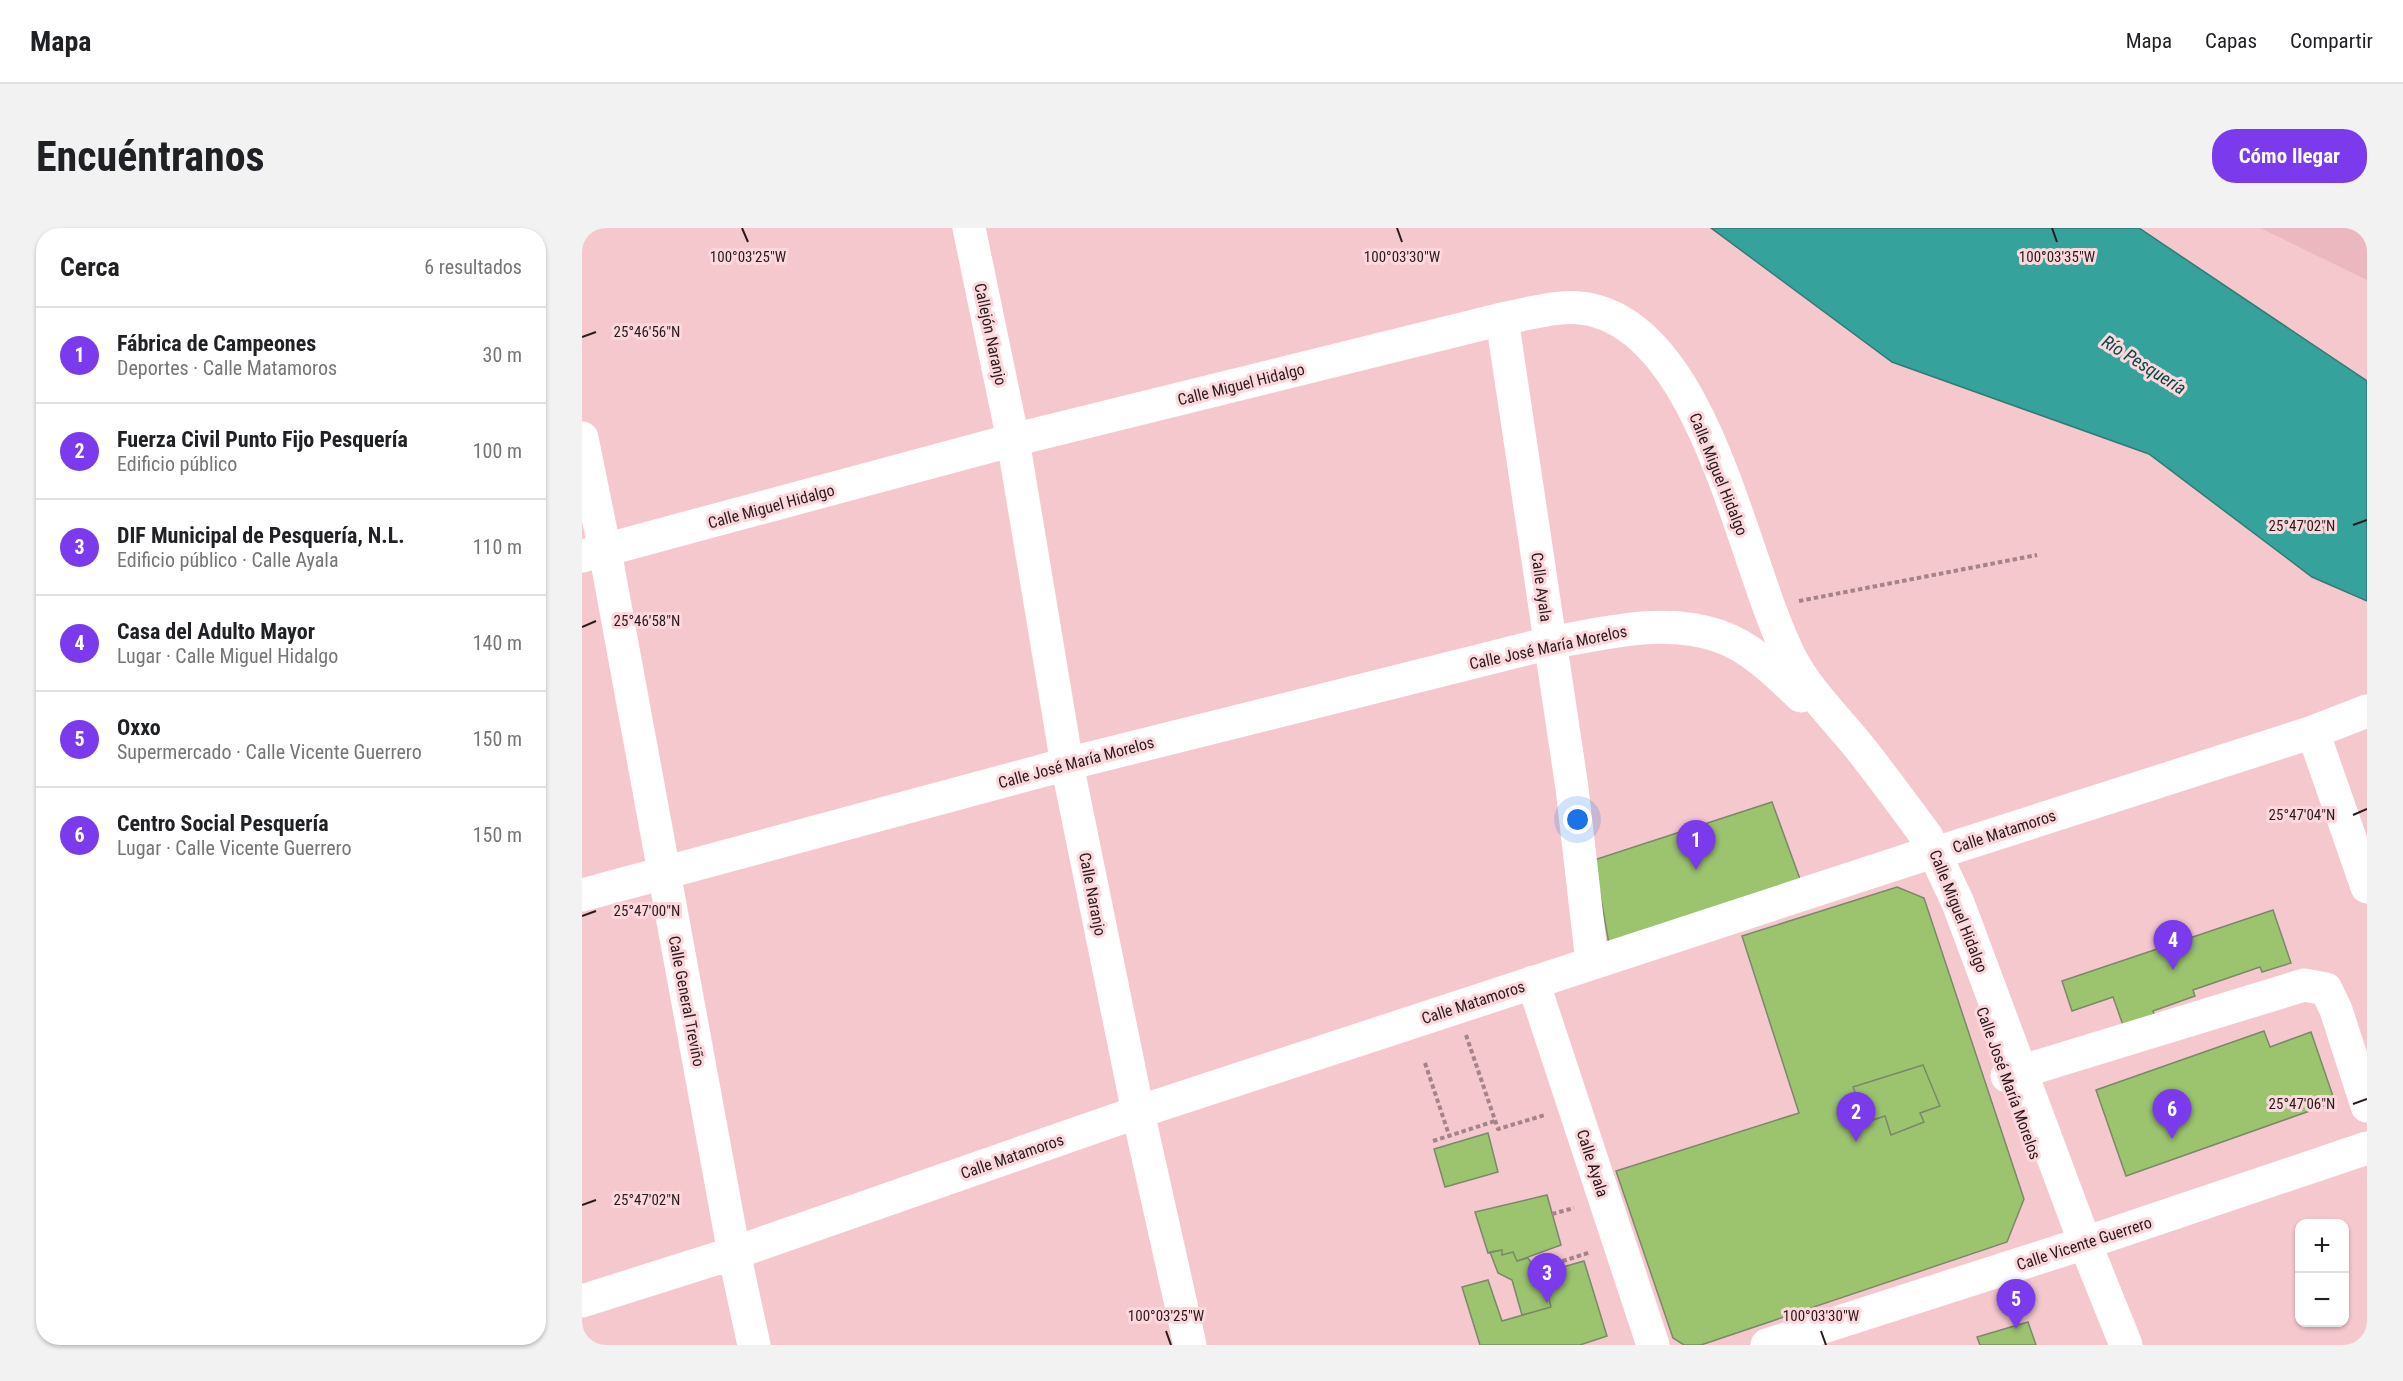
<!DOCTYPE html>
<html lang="es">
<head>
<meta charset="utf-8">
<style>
  :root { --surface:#fff; --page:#f2f2f2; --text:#202124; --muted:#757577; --line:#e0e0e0; --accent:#7c3aed }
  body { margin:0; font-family:"Roboto Condensed",sans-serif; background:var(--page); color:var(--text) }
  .controls { position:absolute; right:18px; bottom:18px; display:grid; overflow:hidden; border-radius:12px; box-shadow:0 2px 4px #0004 }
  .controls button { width:54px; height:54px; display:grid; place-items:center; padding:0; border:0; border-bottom:2px solid var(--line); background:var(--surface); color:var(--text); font:30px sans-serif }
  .you { position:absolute; left:996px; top:592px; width:21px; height:21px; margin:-15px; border:4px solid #fff; border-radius:50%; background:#1a73e8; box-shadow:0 0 0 9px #1a73e833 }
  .badge { display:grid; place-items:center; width:39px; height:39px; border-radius:50%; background:var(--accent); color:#fff; font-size:20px; font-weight:700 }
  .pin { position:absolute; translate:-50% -50px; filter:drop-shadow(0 2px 3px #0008) }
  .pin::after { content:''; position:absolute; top:32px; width:21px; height:18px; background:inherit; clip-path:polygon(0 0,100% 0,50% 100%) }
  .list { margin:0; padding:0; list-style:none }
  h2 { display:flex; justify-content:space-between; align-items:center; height:78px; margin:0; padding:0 24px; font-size:26px }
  h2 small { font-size:20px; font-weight:400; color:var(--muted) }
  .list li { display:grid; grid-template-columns:39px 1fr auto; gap:18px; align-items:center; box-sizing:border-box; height:96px; padding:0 24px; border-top:2px solid var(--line) }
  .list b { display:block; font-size:22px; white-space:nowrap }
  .list p { margin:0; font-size:20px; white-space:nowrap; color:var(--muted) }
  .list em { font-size:20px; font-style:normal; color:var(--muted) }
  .map { position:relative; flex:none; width:1785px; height:1117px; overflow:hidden; border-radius:24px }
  header { display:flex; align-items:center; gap:36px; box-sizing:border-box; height:84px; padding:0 30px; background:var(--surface); border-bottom:2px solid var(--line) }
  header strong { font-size:28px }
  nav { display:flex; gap:33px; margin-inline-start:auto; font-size:21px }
  .intro { display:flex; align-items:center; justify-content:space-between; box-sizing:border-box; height:144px; padding:0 36px }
  h1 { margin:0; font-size:42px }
  .button { padding:15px 27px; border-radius:24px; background:var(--accent); color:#fff; font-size:21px; font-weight:700 }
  main { display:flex; gap:36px; padding:0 36px }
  aside { flex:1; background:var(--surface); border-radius:24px; box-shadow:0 2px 4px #0004 }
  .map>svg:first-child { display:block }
  .built { fill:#ebb8bf }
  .water { fill:#35a39c; stroke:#327a76; stroke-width:1.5 }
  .building { fill:#9cc46e; stroke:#7a8969; stroke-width:1.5 }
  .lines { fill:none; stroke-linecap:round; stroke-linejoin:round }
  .path { stroke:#a58388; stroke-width:4; stroke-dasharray:4.5 3; stroke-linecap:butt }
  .minor { stroke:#fff; stroke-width:33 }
  .major { stroke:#fff; stroke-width:33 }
  .ticks { fill:none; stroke:#2a1a1d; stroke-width:2 }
  .labels { text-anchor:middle; stroke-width:6; stroke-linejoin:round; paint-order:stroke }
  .street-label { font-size:16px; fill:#2a1a1d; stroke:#fcd8dd }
  .water-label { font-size:18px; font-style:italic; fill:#074946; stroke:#fcd8dd }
  .ticks-label { font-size:15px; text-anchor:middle; fill:#2a1a1d; stroke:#fcd8dd; stroke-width:6; stroke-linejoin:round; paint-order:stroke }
</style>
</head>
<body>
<header>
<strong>Mapa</strong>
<nav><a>Mapa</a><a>Capas</a><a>Compartir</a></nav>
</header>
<div class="intro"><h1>Encuéntranos</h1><a class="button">Cómo llegar</a></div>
<main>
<aside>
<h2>Cerca<small>6 resultados</small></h2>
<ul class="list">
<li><span class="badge">1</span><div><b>Fábrica de Campeones</b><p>Deportes · Calle Matamoros</p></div><em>30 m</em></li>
<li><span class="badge">2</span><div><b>Fuerza Civil Punto Fijo Pesquería</b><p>Edificio público</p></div><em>100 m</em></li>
<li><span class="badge">3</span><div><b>DIF Municipal de Pesquería, N.L.</b><p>Edificio público · Calle Ayala</p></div><em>110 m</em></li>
<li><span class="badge">4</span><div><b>Casa del Adulto Mayor</b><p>Lugar · Calle Miguel Hidalgo</p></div><em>140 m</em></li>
<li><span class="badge">5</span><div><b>Oxxo</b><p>Supermercado · Calle Vicente Guerrero</p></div><em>150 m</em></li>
<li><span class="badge">6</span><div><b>Centro Social Pesquería</b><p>Lugar · Calle Vicente Guerrero</p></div><em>150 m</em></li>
</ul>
</aside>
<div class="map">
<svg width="1785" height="1117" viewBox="0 0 1785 1117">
  <rect width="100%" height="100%" fill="#f5c8ce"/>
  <path class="built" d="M1678 0H1785V52Z"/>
  <path class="water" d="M1129 0H1557L1785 153V373L1730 349 1567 226 1310 134Z"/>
  <path class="building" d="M1190 574 1218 651 1027 716 1012 632Z
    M1315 659 1342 670 1442 971 1425 1014 1119 1117H1102L1091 1110 1034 943 1217 885 1160 708Z
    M1691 682 1709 735 1680 744 1678 739 1611 762 1613 768 1571 783 1573 789 1542 800 1531 769 1490 783 1480 753Z
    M1682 803 1688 819 1729 804 1753 874 1544 948 1514 862Z
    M1341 837 1358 878 1338 885 1342 894 1309 907 1303 888 1285 894 1271 859Z
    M906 905 916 944 863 959 852 921Z
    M965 967 979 1017 935 1033 931 1024 920 1027V1022L906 1025 893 984Z
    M920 1022V1027L931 1024 935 1033 946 1030 952 1038 958 1036 969 1079 940 1087 930 1052 916 1045 908 1024Z
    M1002 1033 1025 1108 998 1117H898L880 1059 906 1052 920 1093 969 1079 960 1045Z
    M1446 1094 1454 1117H1398L1395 1109Z"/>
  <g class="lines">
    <path class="path" d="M1217 373 1455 327
      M884 807 916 901 963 887
      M843 835 867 907
      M851 913 913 893
      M970 986 992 980
      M959 1040 1009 1024"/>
    <path class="minor" d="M387 0 431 212 485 536 556 884 608 1117
      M920 91 990 560 1010 734
      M0 210 23 323 152 1025 172 1117
      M1731 504 1785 659
      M951 754 1071 1117
      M1425 848 1722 757 1744 761 1754 782 1785 878
      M0 1073 152 1025 556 884 1341 627 1354 625 1731 504 1785 483
      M1185 1117 1503 1015 1785 920"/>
    <path class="major" d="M0 328 431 212 920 91C950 85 984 74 1014 83 1126 114 1161 337 1208 429 1225 462 1251 487 1274 515 1299 546 1322 578 1345 609L1376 675 1503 1015 1544 1117
      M0 667 485 536 968 415C1023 405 1083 389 1137 408 1169 419 1195 445 1219 468"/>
  </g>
  <path class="ticks" d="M160 0 166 14M815 0 820 14M1470 0 1475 14M0 109 14 104M1771 297 1785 292M0 399 14 393M1771 587 1785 581M0 688 14 683M1771 876 1785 871M0 977 14 972M584 1103 589 1117M1239 1103 1244 1117"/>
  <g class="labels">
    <g class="street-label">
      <text transform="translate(409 106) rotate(78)" y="6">Callejón Naranjo</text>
      <text transform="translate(659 156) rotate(-14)" y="6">Calle Miguel Hidalgo</text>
      <text transform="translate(1137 246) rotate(68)" y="6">Calle Miguel Hidalgo</text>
      <text transform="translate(189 278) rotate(-15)" y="6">Calle Miguel Hidalgo</text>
      <text transform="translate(960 359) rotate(82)" y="6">Calle Ayala</text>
      <text transform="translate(966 419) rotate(-12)" y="6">Calle José María Morelos</text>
      <text transform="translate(494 534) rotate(-15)" y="6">Calle José María Morelos</text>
      <text transform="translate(1422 603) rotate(-18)" y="6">Calle Matamoros</text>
      <text transform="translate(511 666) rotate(79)" y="6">Calle Naranjo</text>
      <text transform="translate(1377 683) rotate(68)" y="6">Calle Miguel Hidalgo</text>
      <text transform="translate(105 773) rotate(79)" y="6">Calle General Treviño</text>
      <text transform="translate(891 774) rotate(-18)" y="6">Calle Matamoros</text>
      <text transform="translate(1427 855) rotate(70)" y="6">Calle José María Morelos</text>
      <text transform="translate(430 928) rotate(-19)" y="6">Calle Matamoros</text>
      <text transform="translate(1011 935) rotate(72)" y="6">Calle Ayala</text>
      <text transform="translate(1502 1015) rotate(-18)" y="6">Calle Vicente Guerrero</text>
    </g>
    <g class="water-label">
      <text transform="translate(1562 137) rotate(32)" y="6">Río Pesquería</text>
    </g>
  </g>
  <g class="ticks-label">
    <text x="166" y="34">100°03'25"W</text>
    <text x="820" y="34">100°03'30"W</text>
    <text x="1475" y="34">100°03'35"W</text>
    <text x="65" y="109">25°46'56"N</text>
    <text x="1720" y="303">25°47'02"N</text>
    <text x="65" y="398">25°46'58"N</text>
    <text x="1720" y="592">25°47'04"N</text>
    <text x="65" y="688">25°47'00"N</text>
    <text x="1720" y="881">25°47'06"N</text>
    <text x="65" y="977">25°47'02"N</text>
    <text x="584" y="1093">100°03'25"W</text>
    <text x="1239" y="1093">100°03'30"W</text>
  </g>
</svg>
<div class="controls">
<button>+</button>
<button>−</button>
</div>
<div class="you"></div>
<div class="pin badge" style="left:1114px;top:642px">1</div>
<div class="pin badge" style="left:1274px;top:914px">2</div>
<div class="pin badge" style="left:965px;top:1075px">3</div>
<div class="pin badge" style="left:1591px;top:742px">4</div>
<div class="pin badge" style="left:1434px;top:1101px">5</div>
<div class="pin badge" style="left:1590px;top:911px">6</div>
</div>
</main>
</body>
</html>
